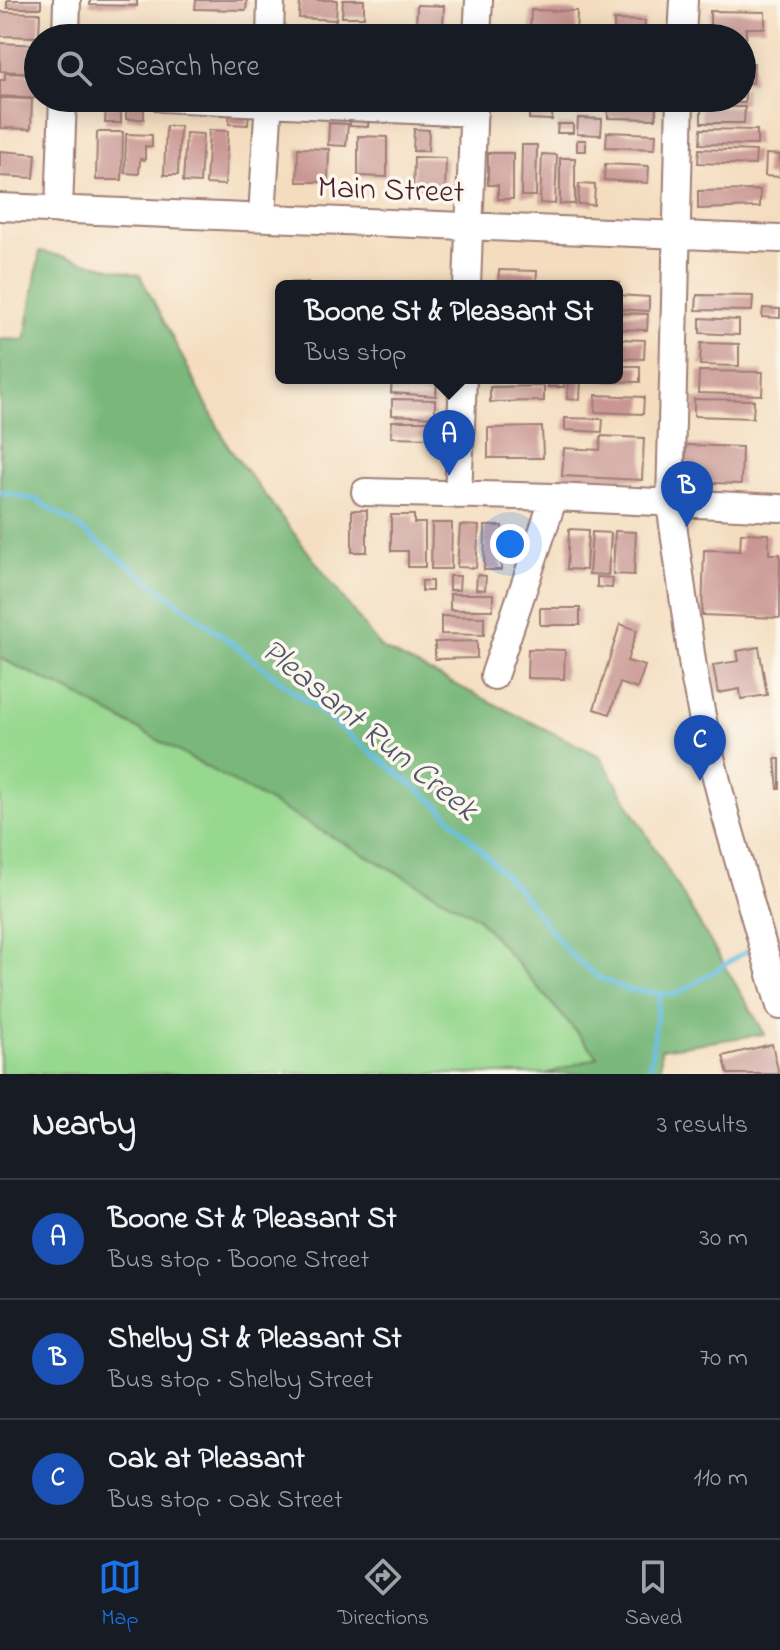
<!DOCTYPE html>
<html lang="en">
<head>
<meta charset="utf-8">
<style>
  :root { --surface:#171b24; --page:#242831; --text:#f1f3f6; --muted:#9ea1a6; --line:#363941; --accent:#1a73e8 }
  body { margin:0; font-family:"Indie Flower",sans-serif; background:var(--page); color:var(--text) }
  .you { position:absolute; left:510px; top:544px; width:28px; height:28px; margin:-20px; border:6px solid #fff; border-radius:50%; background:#1a73e8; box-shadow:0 0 0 12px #1a73e833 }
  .badge { display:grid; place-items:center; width:52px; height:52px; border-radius:50%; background:var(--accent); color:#fff; font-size:26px; font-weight:700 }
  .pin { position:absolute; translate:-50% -66px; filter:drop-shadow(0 2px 4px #0008) }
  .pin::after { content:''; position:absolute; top:42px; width:28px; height:24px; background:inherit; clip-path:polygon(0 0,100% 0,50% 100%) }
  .popup { position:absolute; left:275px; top:280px; width:348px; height:104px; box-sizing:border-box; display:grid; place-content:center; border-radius:12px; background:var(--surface); filter:drop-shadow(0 2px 6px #0005); font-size:26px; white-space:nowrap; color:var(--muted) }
  .popup b { font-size:30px; color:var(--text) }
  .popup::after { content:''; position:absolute; left:50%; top:100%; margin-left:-16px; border:16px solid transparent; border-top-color:var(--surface) }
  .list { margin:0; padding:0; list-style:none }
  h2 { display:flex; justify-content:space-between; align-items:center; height:104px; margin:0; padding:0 32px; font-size:34px }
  h2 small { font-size:26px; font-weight:400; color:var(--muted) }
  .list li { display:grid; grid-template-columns:52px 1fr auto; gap:24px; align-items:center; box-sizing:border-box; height:120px; padding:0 32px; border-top:2px solid var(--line) }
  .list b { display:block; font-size:30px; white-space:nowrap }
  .list p { margin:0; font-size:26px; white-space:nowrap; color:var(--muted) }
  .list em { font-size:26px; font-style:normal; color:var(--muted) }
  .icon { flex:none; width:44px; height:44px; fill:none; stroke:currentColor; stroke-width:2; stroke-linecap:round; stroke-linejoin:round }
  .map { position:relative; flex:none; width:780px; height:1074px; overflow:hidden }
  .search { position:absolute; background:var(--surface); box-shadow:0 4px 20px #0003; left:24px; right:24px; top:24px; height:88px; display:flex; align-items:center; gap:20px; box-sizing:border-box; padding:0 28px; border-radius:44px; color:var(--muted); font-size:30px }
  .sheet { height:464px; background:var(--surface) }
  nav { display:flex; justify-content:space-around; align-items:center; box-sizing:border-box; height:112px; border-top:2px solid var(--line); background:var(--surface); font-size:22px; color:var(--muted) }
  nav a { display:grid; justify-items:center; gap:4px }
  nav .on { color:var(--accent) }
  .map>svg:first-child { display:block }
  .green { fill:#97d88f; stroke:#707c5d; stroke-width:2 }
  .forest { fill:#79b87a; stroke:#626c52; stroke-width:2 }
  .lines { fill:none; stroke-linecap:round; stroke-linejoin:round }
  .stream { stroke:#62bbdf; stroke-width:5 }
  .building { fill:#c99693 }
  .minor-casing { stroke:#9f7e75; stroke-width:30 }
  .minor { stroke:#fff; stroke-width:26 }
  .labels { text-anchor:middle; stroke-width:7; stroke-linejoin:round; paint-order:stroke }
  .street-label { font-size:32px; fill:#4a1f2b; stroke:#fbf7ec }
  .water-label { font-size:34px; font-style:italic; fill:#52566a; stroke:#fbf7ec }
</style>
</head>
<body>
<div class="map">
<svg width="780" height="1074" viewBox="0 0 780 1074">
  <rect width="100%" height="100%" fill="#fbf7ec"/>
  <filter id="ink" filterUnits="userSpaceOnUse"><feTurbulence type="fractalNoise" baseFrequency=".0125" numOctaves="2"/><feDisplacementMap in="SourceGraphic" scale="16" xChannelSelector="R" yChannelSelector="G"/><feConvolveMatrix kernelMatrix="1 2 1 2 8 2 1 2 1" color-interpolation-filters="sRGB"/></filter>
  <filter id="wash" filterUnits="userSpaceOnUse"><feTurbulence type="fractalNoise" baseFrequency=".006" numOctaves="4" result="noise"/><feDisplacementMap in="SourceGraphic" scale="32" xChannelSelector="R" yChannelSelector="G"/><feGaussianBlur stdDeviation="1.8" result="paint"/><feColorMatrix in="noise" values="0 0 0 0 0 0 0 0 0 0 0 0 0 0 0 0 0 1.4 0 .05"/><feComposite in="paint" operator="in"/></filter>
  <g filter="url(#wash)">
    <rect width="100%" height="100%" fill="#f4ddbf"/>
    <path class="green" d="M0 658 73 693 477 917 599 1058 547 1074H0Z"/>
    <path class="forest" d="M40 251 140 275 229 448 381 648 600 756 765 1034 661 1049V1074H547L598 1057 477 917 73 693 0 658V339L25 340Z"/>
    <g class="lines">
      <path class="stream" d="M0 492 37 500 73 523 241 650 438 805 519 890 569 953 598 977 627 990 676 995 755 946
        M649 1074 660 993"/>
    </g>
    <g id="blocks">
      <path class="building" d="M7 0H41V8H7Z
        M90 0H137V6L90 5Z
        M196 0H247L246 10 195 9Z
        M300 0H337L336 20 299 18Z
        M343 0H364V17H342Z
        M417 5 444 6 443 29 416 28Z
        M531 10 577 11 576 38H530Z
        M710 11 765 12V28H746V38H710Z
        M0 12 40 13 39 37 0 36Z
        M614 20 645 21 644 38H614Z
        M88 31 141 33V38H88Z
        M204 32 245 34V38H203Z
        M0 43 38 45V73L0 71Z
        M742 63H754L753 83 742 82Z
        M5 73 36 74 35 98 0 96V80H5Z
        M742 88H745V103L703 102V98H742Z
        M0 98 32 99 31 129 0 128Z
        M497 98H553L552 120 529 119V108L497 106Z
        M126 101 144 102V119H126Z
        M608 102 656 103V119L608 118Z
        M106 106H121V123H105Z
        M701 107H745L744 123H701Z
        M230 108 249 110 248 125 229 124Z
        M351 110 369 111 368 127 350 126Z
        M578 118 602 119 601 135 577 134Z
        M329 123 348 124 346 146 328 145Z
        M558 124H573V133H557Z
        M166 126H180L178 175H164Z
        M414 129 429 130 428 151H413Z
        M701 129 757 130V145L700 144Z
        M209 130 228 131 225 185 206 184Z
        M97 132H123L122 180H96Z
        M607 132 656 134 655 149 606 147Z
        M186 133 203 134 200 183 183 182Z
        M126 134 152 135V147L145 146V160L140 159 139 174 125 173Z
        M358 136 387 137V177L358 176Z
        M577 140H586V151H577Z
        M522 145H537L536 196H521Z
        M298 148 329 149 328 182H297Z
        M699 149 756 151 755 165 698 163Z
        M0 151 36 154 34 178 0 176Z
        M488 153H513V199H498V185H488Z
        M542 154 557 155 555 204 540 203Z
        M766 154 780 155V177L765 176Z
        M414 157 446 158 445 196 413 195Z
        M560 158H575V204H560Z
        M605 164 649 166 648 183 604 180Z
        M579 184 595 185 594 205 578 204Z
        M760 190V207L698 209V191Z
        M499 270 537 271 536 286 498 285Z
        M596 280 619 282V286H596Z
        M308 282V286H280V283Z
        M617 295 649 297V311L617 309Z
        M697 295 753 296 752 311 696 310Z
        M763 308 780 309V318L762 317Z
        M617 313 648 314 647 330 617 329Z
        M700 318 739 320V335L700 333Z
        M617 339 645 340 644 359 617 358Z
        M701 343 739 344V366L700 365Z
        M617 366H640V382L590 381V378H617Z
        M699 371 763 372 762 395 698 393Z
        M392 378 437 381 436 396 391 393Z
        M548 378H564V387H548Z
        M568 378H581L580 400 567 399Z
        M544 386V401L490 402V387Z
        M596 395 644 397 643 414 595 412Z
        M392 399 435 400V417L392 415Z
        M694 399 754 400 753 418 694 416Z
        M565 418 603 419 602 432 565 430Z
        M392 421H434V438L391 437Z
        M542 427 543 458H488V428Z
        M601 436 644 438 642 480 562 476 564 448 600 450Z
        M686 445 742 447 741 484 685 482Z
        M352 510H367V552H352Z
        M391 515H414V523H425V567H408V551H391Z
        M432 523H452L451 569H431Z
        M460 525 479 526 476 568 457 567Z
        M485 526H502L501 570H484Z
        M569 529 588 530 586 570 567 569Z
        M615 531 636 532 634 575 613 574Z
        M592 532 611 533 608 575 589 574Z
        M741 533 769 534V554H780V618L702 615 704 550 740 551Z
        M477 575 486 576 485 590 476 589Z
        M449 576H460L459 590H449Z
        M597 577 613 578 612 588 597 587Z
        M422 581H432V591H422Z
        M450 594H493V610H450Z
        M540 608H580V625H540Z
        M441 616 484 617V635L441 634Z
        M620 624 637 630 627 661 645 666 637 689 620 683 610 714 594 709Z
        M477 641V658L435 659V642Z
        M759 647 767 695 741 699 740 689 718 693 713 665 739 661 737 651Z
        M528 649 565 650 564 679 527 678Z
        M775 759H780V789H778Z
        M772 1044 779 1074H728L723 1056Z"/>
    </g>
  </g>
  <g filter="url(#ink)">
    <use href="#blocks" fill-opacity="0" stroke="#9f7e75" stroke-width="2"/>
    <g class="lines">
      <g class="minor-casing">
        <path id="minor" d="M66 38 67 0
          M270 38 271 0
          M477 38 479 0
          M682 38 684 0
          M162 98 474 113
          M680 98 670 503 694 675 707 741 726 817 780 1006
          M0 207 780 239
          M59 210 63 98
          M262 217 269 98
          M467 286 474 98
          M365 492 554 497 780 508
          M458 495 463 378
          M494 676 554 497"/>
      </g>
      <use href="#minor" class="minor"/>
    </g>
  </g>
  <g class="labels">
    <g class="street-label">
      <text transform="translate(391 188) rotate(2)" y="11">Main Street</text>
    </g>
    <g class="water-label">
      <text transform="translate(371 728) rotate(39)" y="12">Pleasant Run Creek</text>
    </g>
  </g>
</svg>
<div class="you"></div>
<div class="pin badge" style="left:449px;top:476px;background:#1a4fb4">A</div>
<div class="popup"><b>Boone St &amp; Pleasant St</b>Bus stop</div>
<div class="pin badge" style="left:687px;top:527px;background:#1a4fb4">B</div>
<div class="pin badge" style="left:700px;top:781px;background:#1a4fb4">C</div>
<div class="search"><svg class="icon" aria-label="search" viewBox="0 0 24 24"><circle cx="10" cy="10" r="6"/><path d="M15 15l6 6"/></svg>Search here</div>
</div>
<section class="sheet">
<h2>Nearby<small>3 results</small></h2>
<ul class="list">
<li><span class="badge" style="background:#1a4fb4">A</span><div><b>Boone St &amp; Pleasant St</b><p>Bus stop · Boone Street</p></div><em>30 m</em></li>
<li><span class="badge" style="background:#1a4fb4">B</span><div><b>Shelby St &amp; Pleasant St</b><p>Bus stop · Shelby Street</p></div><em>70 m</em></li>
<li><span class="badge" style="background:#1a4fb4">C</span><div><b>Oak at Pleasant</b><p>Bus stop · Oak Street</p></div><em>110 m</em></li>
</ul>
</section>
<nav>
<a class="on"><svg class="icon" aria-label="map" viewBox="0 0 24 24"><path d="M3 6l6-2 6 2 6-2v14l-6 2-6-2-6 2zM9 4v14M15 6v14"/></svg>Map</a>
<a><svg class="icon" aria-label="directions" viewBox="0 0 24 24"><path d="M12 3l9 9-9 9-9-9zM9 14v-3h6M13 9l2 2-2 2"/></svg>Directions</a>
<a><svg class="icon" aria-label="saved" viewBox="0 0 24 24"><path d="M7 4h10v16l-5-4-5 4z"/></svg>Saved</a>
</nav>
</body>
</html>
